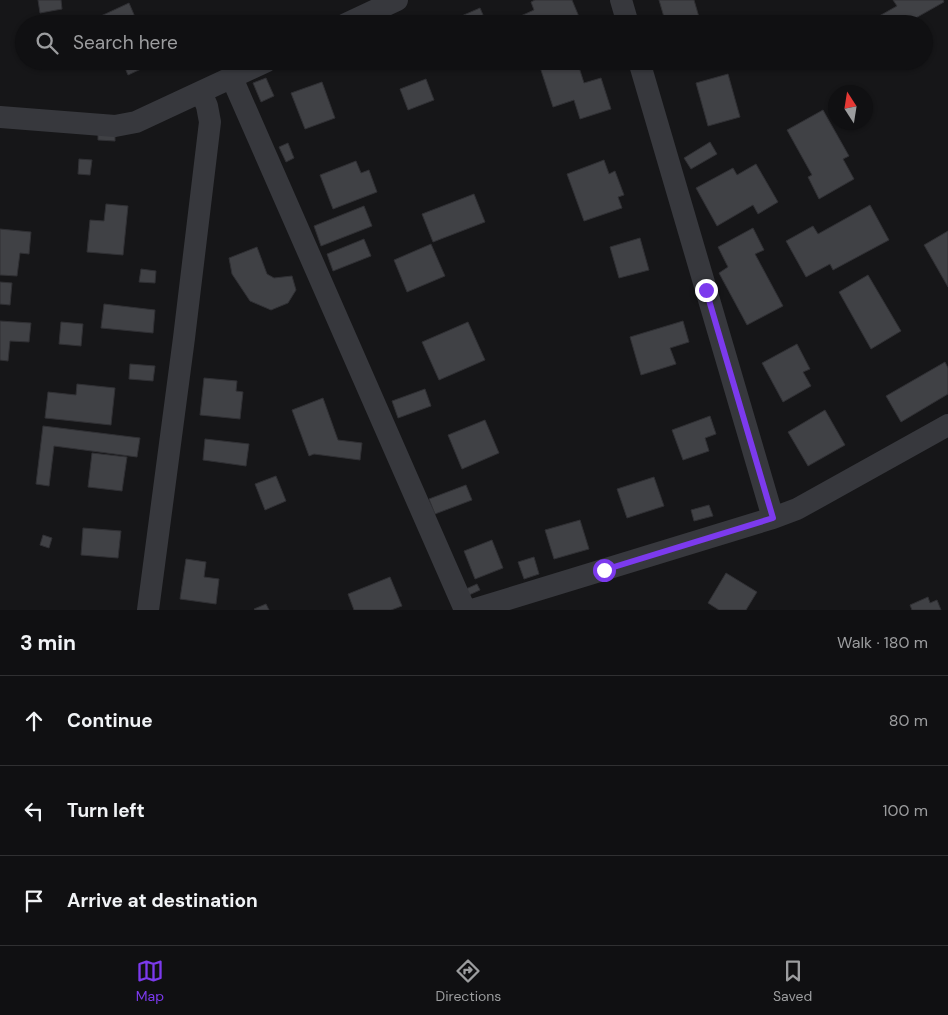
<!DOCTYPE html>
<html lang="en">
<head>
<meta charset="utf-8">
<style>
  :root { --surface:#101012; --page:#19191b; --text:#f1f3f6; --muted:#9c9d9f; --line:#303032; --accent:#7c3aed }
  body { margin:0; font-family:"DM Sans",sans-serif; background:var(--page); color:var(--text) }
  .compass { position:absolute; left:828px; top:85px; width:45px; height:45px; border-radius:50%; background:var(--surface); box-shadow:0 1px 4px #0004; rotate:348deg }
  .stop { position:absolute; width:15px; height:15px; margin:-11px; border:4px solid #7c3aed; border-radius:50%; background:#fff }
  .stop.end { background:#7c3aed; border-color:#fff; box-shadow:0 1px 5px #0008 }
  .list { margin:0; padding:0; list-style:none }
  h2 { display:flex; justify-content:space-between; align-items:center; height:65px; margin:0; padding:0 20px; font-size:21px }
  h2 small { font-size:16px; font-weight:400; color:var(--muted) }
  .list li { display:grid; grid-template-columns:32px 1fr auto; gap:15px; align-items:center; box-sizing:border-box; height:90px; padding:0 20px; border-top:1px solid var(--line) }
  .list b { display:block; font-size:19px; white-space:nowrap }
  .list em { font-size:16px; font-style:normal; color:var(--muted) }
  .icon { flex:none; width:28px; height:28px; fill:none; stroke:currentColor; stroke-width:2; stroke-linecap:round; stroke-linejoin:round }
  .map { position:relative; flex:none; width:948px; height:610px; overflow:hidden }
  .search { position:absolute; background:var(--surface); box-shadow:0 1px 4px #0004; left:15px; right:15px; top:15px; height:55px; display:flex; align-items:center; gap:12px; box-sizing:border-box; padding:0 18px; border-radius:28px; color:var(--muted); font-size:19px }
  .sheet { height:335px; background:var(--surface) }
  nav { display:flex; justify-content:space-around; align-items:center; box-sizing:border-box; height:70px; border-top:1px solid var(--line); background:var(--surface); font-size:14px; color:var(--muted) }
  nav a { display:grid; justify-items:center; gap:2px }
  nav .on { color:var(--accent) }
  .map>svg:first-child { display:block }
  .building { fill:#404145; stroke:#303034 }
  .lines { fill:none; stroke-linecap:round; stroke-linejoin:round }
  .minor { stroke:#37383d; stroke-width:22 }
  .route { stroke:#7c3aed; stroke-width:6 }
</style>
</head>
<body>
<div class="map">
<svg width="948" height="610" viewBox="0 0 948 610">
  <rect width="100%" height="100%" fill="#161618"/>
  <path class="building" d="M38 0H61L62 9 40 13Z
    M535 0H572L582 24H513L512 20 534 10 531 2Z
    M659 0H694L701 24H666Z
    M893 0H943L944 2 905 24H876L874 19 897 6Z
    M129 3 138 24H104L101 16Z
    M480 8 487 24H443Z
    M122 61H156V62L128 75Z
    M559 61H577L584 83 601 78 611 109 580 119 574 100 553 107 540 67Z
    M728 74 740 117 708 126 696 83Z
    M266 78 274 96 261 102 253 83Z
    M426 79 434 100 408 110 400 89Z
    M322 82 335 118 305 129 291 93Z
    M823 110 849 156 843 159 854 179 819 199 808 177 812 175 787 130Z
    M98 133H115V141L98 140Z
    M710 142 717 154 691 169 684 158Z
    M288 143 294 158 286 162 279 147Z
    M79 159 92 160 90 175 78 174Z
    M604 160 609 174 615 171 624 195 618 197 622 208 584 221 567 174Z
    M356 161 361 173 369 170 377 192 333 209 320 175Z
    M756 164 778 202 758 214 753 205 717 226 696 188 733 168 737 175Z
    M474 194 485 222 433 242 422 214Z
    M106 204 128 206 123 255 87 252 90 220 104 221Z
    M870 205 889 240 833 270 830 264 806 277 786 241 813 226 818 234Z
    M364 206 372 226 321 246 314 226Z
    M753 228 764 250 755 254 783 306 747 325 719 273 728 267 718 247Z
    M0 229 31 232 29 254 20 253 17 276 0 275Z
    M948 231V287L924 245Z
    M640 238 649 270 619 278 610 247Z
    M364 239 371 256 333 271 327 254Z
    M431 244 445 276 407 292 394 260Z
    M257 247 267 274 274 278 292 276 296 290 288 303 271 310 250 301 232 274 229 258Z
    M141 269 156 271 155 283 139 282Z
    M868 275 901 331 871 349 839 292Z
    M0 282 12 283 10 305 0 304Z
    M104 304 155 310 153 333 101 328Z
    M0 321 31 323 29 342 10 341 8 361 0 360Z
    M683 321 689 342 670 348 676 364 641 375 630 337Z
    M61 322 83 324 81 346 59 344Z
    M468 322 485 360 439 380 422 342Z
    M797 344 810 369 803 372 811 386 783 402 762 363Z
    M945 362 948 368V394L901 422 886 396Z
    M130 364 155 366 153 381 129 379Z
    M204 378 237 381 236 391 243 392 240 419 200 415Z
    M77 384 115 388 111 425 45 418 48 392 76 395Z
    M425 389 431 406 398 418 392 401Z
    M323 398 338 440 362 443 360 460 314 454 309 456 292 410Z
    M825 410 845 445 808 466 788 432Z
    M710 416 716 434 705 438 709 451 683 460 672 430Z
    M485 420 499 453 462 469 448 435Z
    M43 426 140 438 137 457 54 446 49 486 36 484Z
    M205 439 249 444 246 466 203 460Z
    M92 453 127 457 122 491 88 487Z
    M276 476 286 501 265 510 255 484Z
    M654 477 664 506 627 518 617 489Z
    M466 485 472 500 435 514 429 499Z
    M709 505 713 516 694 521 691 510Z
    M580 520 589 549 554 559 545 530Z
    M83 528 121 531 118 558 81 555Z
    M43 535 52 538 49 548 40 545Z
    M492 540 503 568 475 579 464 551Z
    M534 557 539 574 524 579 518 562Z
    M186 559 206 562 204 577 219 579 216 604 180 599Z
    M726 573 757 592 746 610H719L708 603Z
    M390 577 402 606 391 610H354L348 594Z
    M477 584 480 590 469 595 466 589Z
    M928 597 930 603 937 600 941 610H912L910 605Z
    M266 604 269 610H255L254 609Z"/>
  <g class="lines">
    <path class="minor" d="M621 0 628 24
      M346 24 397 0
      M639 61 773 518
      M232 78 465 610
      M0 117 115 126 136 122 267 61
      M148 610 184 338 210 122 207 106 201 92
      M472 610 773 518 797 509 948 425"/>
  </g>
  <g class="lines">
    <path class="route" d="M604 570 773 518 706 290"/>
  </g>
</svg>
<svg class="compass" viewBox="-18 -18 36 36"><path d="M0-13l5 13h-10z" fill="#e53935"/><path d="M0 13l5-13h-10z" fill="#9c9d9f"/></svg>
<div class="stop" style="left:604px;top:570px"></div>
<div class="stop end" style="left:706px;top:290px"></div>
<div class="search"><svg class="icon" aria-label="search" viewBox="0 0 24 24"><circle cx="10" cy="10" r="6"/><path d="M15 15l6 6"/></svg>Search here</div>
</div>
<section class="sheet">
<h2>3 min<small>Walk · 180 m</small></h2>
<ul class="list">
<li><svg class="icon" aria-label="ahead" viewBox="0 0 24 24"><path d="M12 20V5M6 11l6-6 6 6"/></svg><div><b>Continue</b></div><em>80 m</em></li>
<li><svg class="icon" aria-label="left" viewBox="0 0 24 24"><path d="M17 20v-9H6M10 6l-5 5 5 5"/></svg><div><b>Turn left</b></div><em>100 m</em></li>
<li><svg class="icon" aria-label="arrive" viewBox="0 0 24 24"><path d="M6 21V4h12l-3 4 3 4H6"/></svg><div><b>Arrive at destination</b></div></li>
</ul>
</section>
<nav>
<a class="on"><svg class="icon" aria-label="map" viewBox="0 0 24 24"><path d="M3 6l6-2 6 2 6-2v14l-6 2-6-2-6 2zM9 4v14M15 6v14"/></svg>Map</a>
<a><svg class="icon" aria-label="directions" viewBox="0 0 24 24"><path d="M12 3l9 9-9 9-9-9zM9 14v-3h6M13 9l2 2-2 2"/></svg>Directions</a>
<a><svg class="icon" aria-label="saved" viewBox="0 0 24 24"><path d="M7 4h10v16l-5-4-5 4z"/></svg>Saved</a>
</nav>
</body>
</html>
